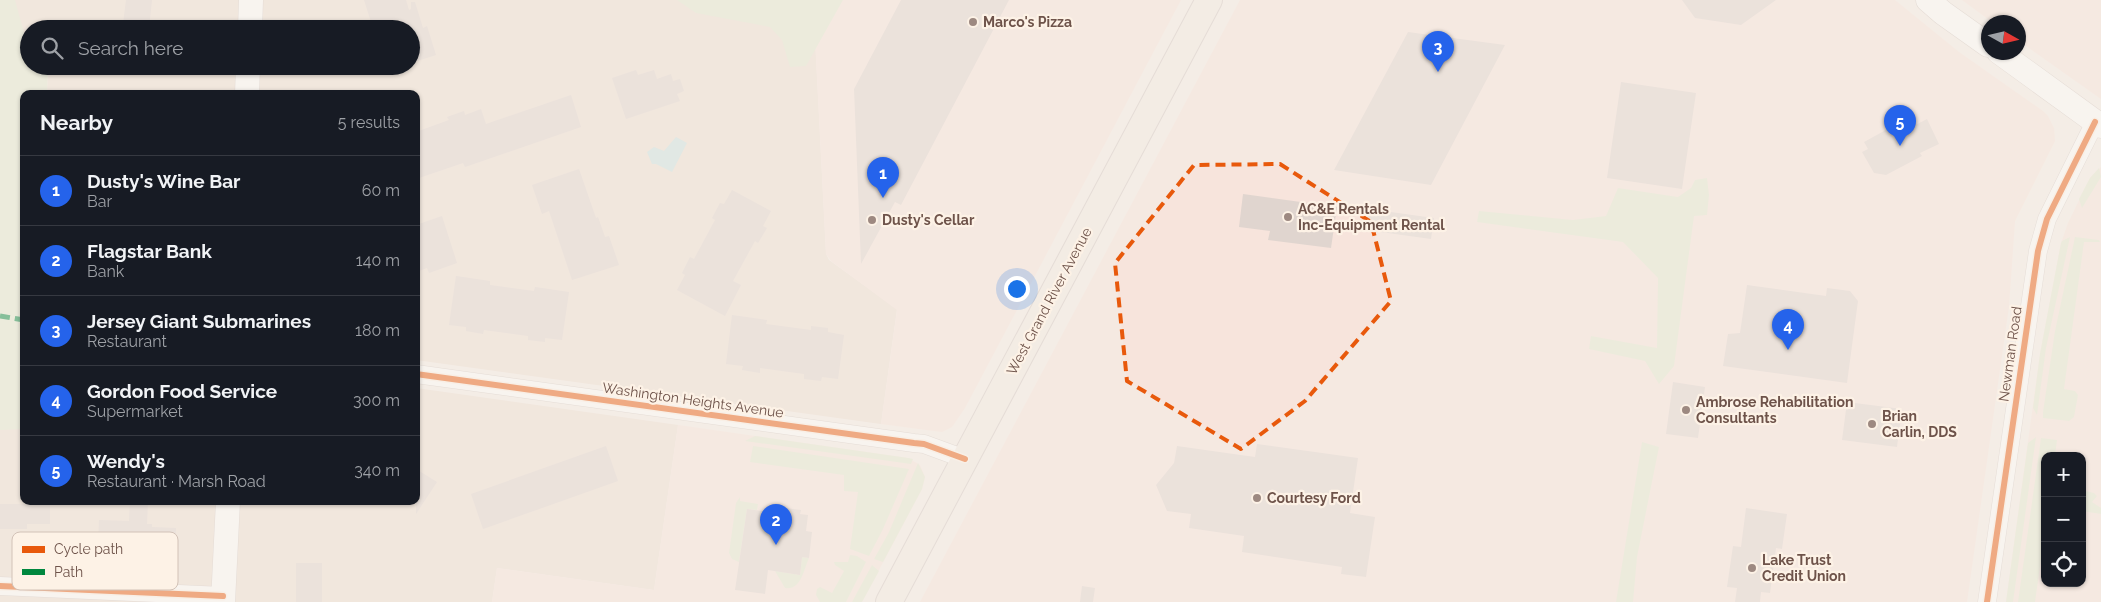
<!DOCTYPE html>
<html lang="en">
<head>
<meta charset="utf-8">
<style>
  :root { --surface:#171b24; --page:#242831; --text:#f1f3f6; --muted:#9ea1a6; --line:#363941; --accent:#2563eb }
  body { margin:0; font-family:Raleway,sans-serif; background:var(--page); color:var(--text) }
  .controls { position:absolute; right:15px; bottom:15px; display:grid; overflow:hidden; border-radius:10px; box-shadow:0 1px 4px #0004 }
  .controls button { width:45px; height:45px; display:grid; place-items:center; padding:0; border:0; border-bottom:1px solid var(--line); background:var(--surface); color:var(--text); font:25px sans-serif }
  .compass { position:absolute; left:1981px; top:15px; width:45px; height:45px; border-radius:50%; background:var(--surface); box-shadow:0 1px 4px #0004; rotate:98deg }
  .you { position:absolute; left:1016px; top:288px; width:18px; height:18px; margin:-12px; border:4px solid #fff; border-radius:50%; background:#1a73e8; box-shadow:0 0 0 8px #1a73e833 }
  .badge { display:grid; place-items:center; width:32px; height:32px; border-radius:50%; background:var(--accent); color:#fff; font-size:16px; font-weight:700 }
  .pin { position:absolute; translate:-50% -41px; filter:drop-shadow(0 1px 2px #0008) }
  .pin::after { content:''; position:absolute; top:26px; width:18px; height:15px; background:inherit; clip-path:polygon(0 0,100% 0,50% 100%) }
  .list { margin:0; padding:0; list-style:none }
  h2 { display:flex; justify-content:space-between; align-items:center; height:65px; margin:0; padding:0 20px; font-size:21px }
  h2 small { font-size:16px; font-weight:400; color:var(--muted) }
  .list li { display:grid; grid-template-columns:32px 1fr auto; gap:15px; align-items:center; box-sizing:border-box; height:70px; padding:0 20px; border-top:1px solid var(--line) }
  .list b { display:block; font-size:19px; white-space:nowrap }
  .list p { margin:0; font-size:16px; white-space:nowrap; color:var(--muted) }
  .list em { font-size:16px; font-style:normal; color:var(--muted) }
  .icon { flex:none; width:28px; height:28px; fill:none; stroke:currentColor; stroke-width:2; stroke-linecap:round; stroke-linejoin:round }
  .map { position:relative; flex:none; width:2101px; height:602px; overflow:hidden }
  .search { position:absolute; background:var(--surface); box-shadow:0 1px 4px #0004; left:20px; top:20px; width:400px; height:55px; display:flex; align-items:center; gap:12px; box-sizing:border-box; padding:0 18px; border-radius:28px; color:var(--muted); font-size:19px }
  .panel { position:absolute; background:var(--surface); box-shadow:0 1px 4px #0004; left:20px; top:90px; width:400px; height:415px; border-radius:10px }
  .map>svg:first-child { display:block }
  .residential { fill:#eddfd3 }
  .commercial { fill:#f7e4dc; fill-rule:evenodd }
  .green { fill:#e2e9d1 }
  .water { fill:#c9e3e2 }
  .building { fill:#e0d5cf }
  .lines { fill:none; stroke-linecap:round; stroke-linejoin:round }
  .street-casing { stroke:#d3cac5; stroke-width:19 }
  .secondary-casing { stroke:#d2c9c3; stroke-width:25 }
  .primary-casing { stroke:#d3c9c4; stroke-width:28 }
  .street { stroke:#fdfcfb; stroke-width:18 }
  .secondary { stroke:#fdfcfb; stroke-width:24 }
  .primary { stroke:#f1eae3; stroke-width:26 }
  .quiet { stroke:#00873e; stroke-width:5; stroke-dasharray:10 5; stroke-linecap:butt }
  .cycleway-casing { stroke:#fdf2e6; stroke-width:9 }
  .cycleway { stroke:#e8590c; stroke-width:6 }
  .marked { fill:none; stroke:#e8590c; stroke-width:4; stroke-dasharray:10 6; stroke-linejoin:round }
  .poi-dot { fill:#9d8981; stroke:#fdf2e6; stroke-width:2 }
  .labels { text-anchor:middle; stroke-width:4.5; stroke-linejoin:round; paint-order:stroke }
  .poi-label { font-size:14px; font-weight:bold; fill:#6e534a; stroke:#fdf2e6; text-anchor:start }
  .street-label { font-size:14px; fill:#6e534a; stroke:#fdf2e6 }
  .key { fill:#fdf2e6; stroke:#d2c2b7; stroke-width:1 }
  .key-label { font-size:14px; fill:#6e534a }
</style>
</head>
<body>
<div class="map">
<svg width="2101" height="602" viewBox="0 0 2101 602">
  <rect width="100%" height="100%" fill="#f4ede6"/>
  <path class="residential" d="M0 0H241L240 29H29V40L0 37Z
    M261 0H687L814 18 826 254 829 260 897 309 881 424 416 360V94H257L258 66H411V29H260Z
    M48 66H238L237 94H47Z
    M0 326 24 329V501H218L213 602H0Z
    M416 388 678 425 654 590 497 568 492 602H232L236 501H416Z"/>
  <path class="commercial" d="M813 0H1181L965 408 952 427 942 432 881 424 897 310 831 261 826 254Z
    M1240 0H1895L1959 52 2043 111 2048 116 2054 128 2055 141 2015 221 2009 306 1967 602H920Z
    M1962 0H2101V99L2019 41 2018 22H1992Z
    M2101 167V602H2006L2040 354 2061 243 2068 223 2090 178ZM2045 456H2082V583H2045Z
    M678 425 908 458 920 465 925 477 922 489 862 602H492L497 568 654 590Z"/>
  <path class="green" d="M0 0H15L26 40H29V66H48L47 94H24V429L0 430Z
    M677 0H843L806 66 790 67 782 40 770 27 696 13Z
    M2099 168 2101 177 2082 208 2079 199 2090 178Z
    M1707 178 1709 195 1707 215 1694 216 1674 366 1659 384 1645 361 1589 349 1591 336 1657 348 1658 278 1623 242 1477 222 1479 211 1573 220 1606 216 1618 188 1678 197 1691 188 1695 180Z
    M2070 237 2046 348 2037 415 2033 408 2040 354 2061 243 2062 241Z
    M2075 237 2099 240 2100 242H2084L2064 389 2075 391 2078 395 2074 417 2069 421 2043 418V412L2055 331Z
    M755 436 908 458 913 459 911 464 745 441Z
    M2036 437 2013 602H2006L2028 443Z
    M2041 438 2057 440 2055 456H2045V531L2035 602H2018Z
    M1642 442 1659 447 1637 557 1633 602H1616Z
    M753 446 909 469 883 529 869 556 850 549 858 492 844 491V475L750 462Z
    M918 463 925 477 922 489 883 562 874 559 889 532Z
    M2086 491 2094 493 2097 496 2092 502 2101 508V514L2082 511 2084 493Z
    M740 497V501L758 504 757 510 747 509 739 562 732 559 729 553 736 503Z
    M850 555 857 556 866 562 846 602H820L816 595 817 589 820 587 832 593 844 571 835 565 834 562H848Z
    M802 557 809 558C804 569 801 591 785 588L775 571 800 575Z
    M872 565 879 571 862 602H852Z"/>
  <path class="water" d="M676 137 687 143 672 172 656 164H652L647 152 654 147 664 151Z"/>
  <path class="building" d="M126 0H152L149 28 123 24Z
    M364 0H406L409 10 411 9V2H415L423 28 427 26 436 55 411 63V29H381L378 20 371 22Z
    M901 0H1009L901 205 895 202 861 264 854 89Z
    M1682 0H1776L1741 25 1695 18Z
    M1408 32 1505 45 1431 185 1334 170Z
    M636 70 638 75 654 70 657 79 671 74 673 81 680 79 684 91 677 94 680 101 626 119 612 78Z
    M1621 82 1696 93 1682 189 1607 178Z
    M571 95 581 127 465 167 463 163 416 179V132L449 120 447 117 464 111 465 115 481 109 486 124Z
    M1927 119 1939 144 1920 153 1922 156 1886 175 1874 173 1862 152 1868 149 1864 142 1895 125 1896 128 1902 125 1904 131Z
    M579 169 596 218 598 217 605 237 609 236 619 265 572 280 549 211 542 214 532 185Z
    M732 190 771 211 763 226 767 228 758 243 755 241 733 281 741 285 725 316 677 290 685 275 682 273 690 257 694 259 715 220 712 218 720 203 724 204Z
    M1243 194 1337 207 1331 248 1268 240 1270 231 1239 227Z
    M1369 209 1434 218 1431 239 1366 230Z
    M442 216 457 263 429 273 427 268 416 272V225Z
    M456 276 490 281V285L534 291 535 287 569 292 562 340 545 338V342L528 340V336L484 330 483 334 466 331V327L449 325Z
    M1747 285 1826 296 1827 288 1850 291 1858 301 1847 383 1723 366 1728 334 1740 333Z
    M732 315 767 320 766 324 811 330V326L828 328V332L844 335 838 379 822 377 821 381 804 379V374L760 368V373L742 370 743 366 726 364Z
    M1673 382 1705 387 1698 438 1666 434Z
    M1847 402 1902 409 1897 447 1842 440Z
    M1257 444 1358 458 1350 513 1375 517 1366 577 1341 574 1342 567 1242 552 1244 536 1189 528 1191 514 1167 511 1156 485 1174 463 1177 446 1255 457Z
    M606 446 618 481 483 529 471 494Z
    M416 469 437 482 416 514Z
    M130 501H148L147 524H152V527L176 528 175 552 148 550V547L98 544 99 520 129 521Z
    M0 504H50V524H27V529H0Z
    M770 506 801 510 800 514 808 515 806 531 812 532 809 558 802 557 800 575 768 570 765 594 735 590 747 509 769 512Z
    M1746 508 1787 514 1782 549 1776 548 1770 593 1761 592 1760 602H1735L1737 588 1727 587 1733 546 1741 547Z
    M296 563H322V602H296Z
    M1082 586 1095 588 1093 602H1080Z"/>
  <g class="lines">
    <g class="street-casing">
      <path id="street" d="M416 374 914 443 924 444 965 459
        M0 586 223 596
        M1987 602 2038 251 2047 219 2095 122"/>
    </g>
    <g class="secondary-casing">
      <path id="secondary" d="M1928 0 1943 13 1988 45
        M250 29 251 0
        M1999 52 2101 126
        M247 94 248 66
        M223 602 228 501"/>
    </g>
    <g class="primary-casing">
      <path id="primary" d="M889 602 1209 0"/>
    </g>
    <use href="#street" class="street"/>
    <use href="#secondary" class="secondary"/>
    <use href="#primary" class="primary"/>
    <path class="quiet" d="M0 316 24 320"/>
    <g class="cycleway-casing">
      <path id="cycleway" d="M416 374 914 443 924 444 965 459
        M0 586 223 596
        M1987 602 2038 251 2047 219 2095 122"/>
    </g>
    <use href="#cycleway" class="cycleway"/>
  </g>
  <path d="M0 0H2101V602H0ZM1280 164 1371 222 1391 301 1305 401 1241 449 1127 381 1115 263 1194 165Z" fill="#f4ede6" fill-opacity=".55" fill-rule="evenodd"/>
  <path class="marked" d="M1280 164 1371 222 1391 301 1305 401 1241 449 1127 381 1115 263 1194 165Z"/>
  <g class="poi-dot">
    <circle cx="973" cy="22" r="5"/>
    <circle cx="1288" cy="217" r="5"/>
    <circle cx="872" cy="220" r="5"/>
    <circle cx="1686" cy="410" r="5"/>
    <circle cx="1872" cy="424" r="5"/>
    <circle cx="1257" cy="498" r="5"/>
    <circle cx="1752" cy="568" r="5"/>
  </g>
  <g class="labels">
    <g class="poi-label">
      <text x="983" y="27">Marco's Pizza</text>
      <text x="1298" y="214">AC&amp;E Rentals<tspan x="1298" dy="16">Inc-Equipment Rental</tspan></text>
      <text x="882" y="225">Dusty's Cellar</text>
      <text x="1696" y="407">Ambrose Rehabilitation<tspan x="1696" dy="16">Consultants</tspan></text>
      <text x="1882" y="421">Brian<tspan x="1882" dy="16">Carlin, DDS</tspan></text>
      <text x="1267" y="503">Courtesy Ford</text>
      <text x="1762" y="565">Lake Trust<tspan x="1762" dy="16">Credit Union</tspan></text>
    </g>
    <g class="street-label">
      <text transform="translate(1049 301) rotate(-62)" y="5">West Grand River Avenue</text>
      <text transform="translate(2010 354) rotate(-82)" y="5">Newman Road</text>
      <text transform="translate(693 400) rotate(8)" y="5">Washington Heights Avenue</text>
    </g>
  </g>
  <rect x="12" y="532" width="166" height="58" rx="8" class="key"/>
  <rect x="22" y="546" width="23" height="7" fill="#e8590c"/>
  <rect x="22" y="569" width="23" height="6" fill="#00873e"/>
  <g class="key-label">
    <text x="54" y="554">Cycle path</text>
    <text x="54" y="577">Path</text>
  </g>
</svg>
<div class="controls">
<button>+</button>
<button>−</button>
<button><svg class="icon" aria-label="locate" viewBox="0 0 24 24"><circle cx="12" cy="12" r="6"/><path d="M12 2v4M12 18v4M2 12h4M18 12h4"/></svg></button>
</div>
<svg class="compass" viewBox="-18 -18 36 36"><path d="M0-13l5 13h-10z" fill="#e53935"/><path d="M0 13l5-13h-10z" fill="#9ea1a6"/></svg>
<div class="you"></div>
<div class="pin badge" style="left:883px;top:198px">1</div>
<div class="pin badge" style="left:776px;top:545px">2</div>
<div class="pin badge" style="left:1438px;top:72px">3</div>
<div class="pin badge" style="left:1788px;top:350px">4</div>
<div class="pin badge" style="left:1900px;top:146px">5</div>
<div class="search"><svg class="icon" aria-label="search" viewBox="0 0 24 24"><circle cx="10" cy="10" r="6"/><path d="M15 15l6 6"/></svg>Search here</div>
<section class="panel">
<h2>Nearby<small>5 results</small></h2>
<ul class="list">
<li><span class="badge">1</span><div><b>Dusty's Wine Bar</b><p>Bar</p></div><em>60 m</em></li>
<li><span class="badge">2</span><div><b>Flagstar Bank</b><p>Bank</p></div><em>140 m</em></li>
<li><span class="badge">3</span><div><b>Jersey Giant Submarines</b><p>Restaurant</p></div><em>180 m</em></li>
<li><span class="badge">4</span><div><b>Gordon Food Service</b><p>Supermarket</p></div><em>300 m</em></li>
<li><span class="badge">5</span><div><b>Wendy's</b><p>Restaurant · Marsh Road</p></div><em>340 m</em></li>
</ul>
</section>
</div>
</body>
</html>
